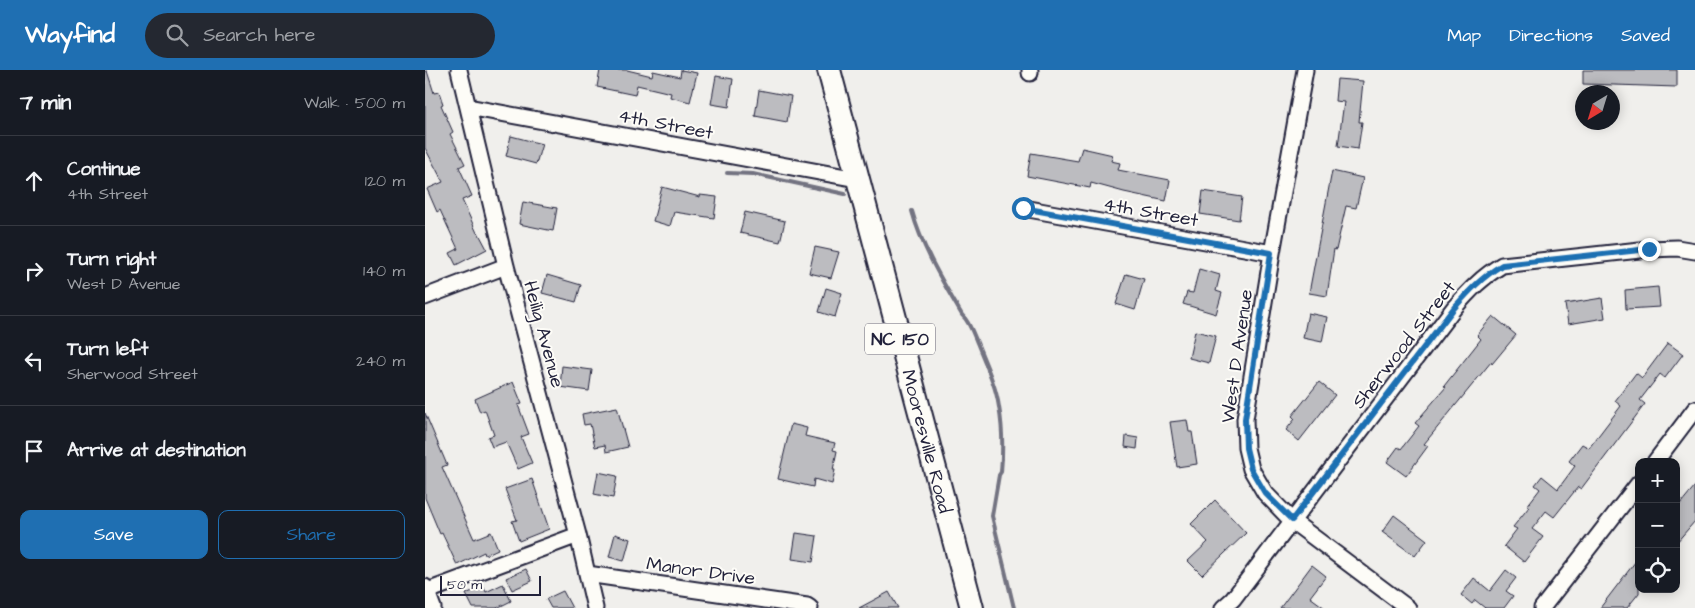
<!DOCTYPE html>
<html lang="en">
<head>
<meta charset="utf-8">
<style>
  :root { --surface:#171b24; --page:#242831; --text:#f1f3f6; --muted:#9ea1a6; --line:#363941; --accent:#1f6fb2 }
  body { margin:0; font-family:"Architects Daughter",sans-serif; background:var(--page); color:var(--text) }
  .controls { position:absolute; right:15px; bottom:15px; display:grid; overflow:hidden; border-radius:10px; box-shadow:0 2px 12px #0003 }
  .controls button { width:45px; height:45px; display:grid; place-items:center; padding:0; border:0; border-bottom:1px solid var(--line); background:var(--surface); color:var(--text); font:25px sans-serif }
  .compass { position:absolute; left:1150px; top:15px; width:45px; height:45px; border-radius:50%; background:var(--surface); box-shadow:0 2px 12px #0003; rotate:218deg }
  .scale { position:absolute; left:15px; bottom:12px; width:101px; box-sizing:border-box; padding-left:5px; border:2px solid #22223b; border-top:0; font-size:14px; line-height:18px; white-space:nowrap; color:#22223b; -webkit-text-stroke:4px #fdfcf7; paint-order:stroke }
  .stop { position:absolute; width:15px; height:15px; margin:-11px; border:4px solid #1f6fb2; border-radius:50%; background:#fff }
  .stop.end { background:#1f6fb2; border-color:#fff; box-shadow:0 1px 5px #0008 }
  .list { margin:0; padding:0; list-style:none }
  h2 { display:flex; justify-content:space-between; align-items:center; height:65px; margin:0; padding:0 20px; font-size:21px }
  h2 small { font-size:16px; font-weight:400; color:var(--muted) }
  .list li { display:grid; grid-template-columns:32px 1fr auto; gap:15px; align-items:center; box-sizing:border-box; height:90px; padding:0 20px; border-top:1px solid var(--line) }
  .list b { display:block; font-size:19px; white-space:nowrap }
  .list p { margin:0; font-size:16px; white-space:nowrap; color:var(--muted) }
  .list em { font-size:16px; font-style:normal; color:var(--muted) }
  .actions { display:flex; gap:10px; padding:15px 20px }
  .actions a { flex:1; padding:11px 0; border:1px solid var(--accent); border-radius:10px; text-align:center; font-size:18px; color:var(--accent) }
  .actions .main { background:var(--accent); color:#fff }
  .icon { flex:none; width:28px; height:28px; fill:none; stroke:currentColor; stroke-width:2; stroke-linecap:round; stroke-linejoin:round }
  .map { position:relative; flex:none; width:1270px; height:538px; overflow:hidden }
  header { display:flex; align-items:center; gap:30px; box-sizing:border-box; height:70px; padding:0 25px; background:var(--accent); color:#fff }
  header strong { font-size:24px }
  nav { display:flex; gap:28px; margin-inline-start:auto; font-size:18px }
  .search { width:350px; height:45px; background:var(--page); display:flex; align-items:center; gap:12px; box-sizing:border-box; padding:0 18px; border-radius:28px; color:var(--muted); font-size:19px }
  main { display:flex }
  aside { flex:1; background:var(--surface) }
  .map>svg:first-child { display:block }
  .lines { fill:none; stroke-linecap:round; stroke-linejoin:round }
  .stream { stroke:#737381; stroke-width:4 }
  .building { fill:#bcbcc0; stroke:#22223b }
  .street-casing { stroke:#22223b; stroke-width:19 }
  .primary-casing { stroke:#22223b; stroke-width:26 }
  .street { stroke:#fdfcf7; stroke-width:15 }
  .primary { stroke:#fdfcf7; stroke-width:22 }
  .route { stroke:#1f6fb2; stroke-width:6 }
  .labels { text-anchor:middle; stroke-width:4; stroke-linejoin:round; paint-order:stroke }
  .shield { fill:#fdfcf7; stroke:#646373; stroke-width:1 }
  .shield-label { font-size:18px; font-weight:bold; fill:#22223b }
  .street-label { font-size:19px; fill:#22223b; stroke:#fdfcf7 }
</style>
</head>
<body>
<header>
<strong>Wayfind</strong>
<div class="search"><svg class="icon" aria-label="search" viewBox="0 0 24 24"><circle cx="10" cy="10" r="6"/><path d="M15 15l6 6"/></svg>Search here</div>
<nav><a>Map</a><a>Directions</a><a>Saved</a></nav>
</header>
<main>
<aside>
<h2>7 min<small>Walk · 500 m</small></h2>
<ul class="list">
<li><svg class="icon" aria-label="ahead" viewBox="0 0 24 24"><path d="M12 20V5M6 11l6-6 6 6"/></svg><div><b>Continue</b><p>4th Street</p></div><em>120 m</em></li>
<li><svg class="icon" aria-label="right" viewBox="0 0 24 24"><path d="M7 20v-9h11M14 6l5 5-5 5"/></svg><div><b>Turn right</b><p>West D Avenue</p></div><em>140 m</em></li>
<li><svg class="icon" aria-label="left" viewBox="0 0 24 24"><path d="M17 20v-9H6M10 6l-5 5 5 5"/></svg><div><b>Turn left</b><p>Sherwood Street</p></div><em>240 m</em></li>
<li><svg class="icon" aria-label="arrive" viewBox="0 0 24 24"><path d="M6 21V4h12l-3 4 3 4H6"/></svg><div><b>Arrive at destination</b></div></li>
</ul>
<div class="actions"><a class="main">Save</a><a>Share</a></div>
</aside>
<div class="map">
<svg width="1270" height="538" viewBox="0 0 1270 538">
  <rect width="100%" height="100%" fill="#f0efec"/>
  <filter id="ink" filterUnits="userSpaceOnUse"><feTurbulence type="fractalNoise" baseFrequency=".02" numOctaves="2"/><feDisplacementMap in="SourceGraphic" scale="10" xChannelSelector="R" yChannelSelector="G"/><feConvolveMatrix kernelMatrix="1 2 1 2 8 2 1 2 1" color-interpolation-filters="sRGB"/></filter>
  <g filter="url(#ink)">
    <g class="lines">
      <path class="stream" d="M302 103 328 104 420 124
        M487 141C497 178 518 212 537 245 545 252 549 266 553 275 561 295 571 316 574 337 578 359 578 380 576 402L574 405 567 446 589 538"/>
    </g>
    <path class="building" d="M175 0H202L227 6 228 1 255 7 256 0 272 3 265 32 245 27 246 23 212 15 210 25 172 17Z
      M1158 0H1252V17L1158 14Z
      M0 1H2L9 23 14 22 18 34 16 35 28 62 25 64 40 94 34 97 47 126 37 130 52 163 53 162 62 179 31 195 25 183 33 179 15 140 12 142 2 119 18 112 0 78Z
      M291 6 308 9 304 37 286 34Z
      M912 9 938 11 934 52H937L933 79 913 76 919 32 910 31Z
      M334 20 366 26 362 52 330 46Z
      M86 66 117 74 111 94 81 86Z
      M657 78 688 85 686 91 695 93 693 100 745 110 741 131 699 122 666 113 665 118 602 106 606 83 653 91Z
      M907 101 938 108 931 138 921 136 911 180 909 179 902 226 884 223Z
      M237 117 275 127V125L292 127 289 148 249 142 245 156 228 151Z
      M778 121 817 127 814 150 775 144Z
      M98 132 132 138 128 161 94 154Z
      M320 142 360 151 355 172 315 163Z
      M390 177 414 182 406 208 384 203Z
      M774 199 795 205 791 221 797 223 791 244 758 234 762 222 768 223Z
      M701 204 719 209 710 240 691 234Z
      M122 205 156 215 151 232 117 223Z
      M1233 217 1235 237 1201 239 1200 220Z
      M401 218 417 223 410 247 394 242Z
      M1177 228 1180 248 1143 254 1140 234Z
      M883 243 902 247 897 272 878 268Z
      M1068 246 1091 265 1067 294 1066 292 999 374 1003 376 981 406 962 392 973 377 976 379 994 356 990 353 1021 317 1019 316 1049 278 1056 269 1052 265Z
      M770 261 791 266 784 293 764 288Z
      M1243 273 1258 284 1240 308 1235 304 1215 330 1220 334 1156 419 1153 417 1129 447 1121 441 1107 459 1118 467 1099 492 1079 476 1092 459 1088 457 1104 437 1102 436 1115 419 1110 415 1117 406 1133 419 1150 396 1144 391 1157 374 1164 378 1196 336 1190 331 1211 303 1217 308Z
      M137 296 167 300 164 321 135 317Z
      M88 312 97 334 93 335 104 364 96 367 107 393 93 399 81 372 67 377 63 367 69 365 60 340 55 342 50 329Z
      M894 312 910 325 874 371 861 360 870 349 867 346Z
      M192 337 203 377 181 382 180 375 170 377 165 354 159 355 157 344Z
      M0 343 22 395 17 397 49 469 66 462 73 479 60 485 59 482 32 495 17 463 15 464 0 428Z
      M762 350 764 362H767L772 394 752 397 745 352Z
      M366 354 382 358 380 366 410 373 408 380 412 381 408 400H410L407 414 389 409 388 417 353 409Z
      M701 366 713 368 712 379 700 377Z
      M173 402 192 406 188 428 169 424Z
      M107 409 124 459 94 471 87 451 92 450 80 419Z
      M1270 416V451L1251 473V439Z
      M790 430 821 463 777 505 763 491 783 472 766 454Z
      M969 445 1002 470 990 486 957 462Z
      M371 463 392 466 388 492 367 489Z
      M190 464 205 469 199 491 184 487Z
      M1214 487V523L1202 538H1175Z
      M887 495 901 506 885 527 900 538H855Z
      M101 499 107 511 87 520 81 508Z
      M1081 500 1091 508 1081 521 1088 526 1079 538H1060L1050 530 1047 534 1036 525 1049 508 1065 521Z
      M78 514 86 531 72 538H48L41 524 58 516 61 522Z
      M138 521 147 538H126L121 529Z
      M464 522 473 538H434Z"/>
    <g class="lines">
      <g class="street-casing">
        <path id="street" d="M34 0 81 196 153 465 170 538
          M880 0 847 183 820 349 821 378 826 399 840 423 867 451 983 538
          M605 3V0
          M43 37 432 109
          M598 138 847 183
          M0 227 81 196
          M1230 392 1270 339
          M162 504 382 536 385 538
          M0 517 8 538
          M0 522 153 465
          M798 538 808 529 1029 238C1044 221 1057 207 1077 195L1224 179 1252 178 1270 181
          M1117 538 1214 413"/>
      </g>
      <g class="primary-casing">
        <g id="primary">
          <path id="s1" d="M404 0 547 538"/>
        </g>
      </g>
      <use href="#street" class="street"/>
      <use href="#primary" class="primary"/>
    </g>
  </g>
  <g class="lines" filter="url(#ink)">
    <path class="route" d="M598 138 846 183 820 349 821 378 826 399 840 423 867 450 1029 238C1044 221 1057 207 1077 195L1224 179"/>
  </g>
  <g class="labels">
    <rect class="shield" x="440" y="253.5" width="70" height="31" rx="4"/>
    <g class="shield-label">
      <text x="475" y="275">NC 150</text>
    </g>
    <g class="street-label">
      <text transform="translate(241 53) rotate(11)" y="7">4th Street</text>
      <text transform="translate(726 141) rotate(10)" y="7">4th Street</text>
      <text transform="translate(120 264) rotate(75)" y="7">Heilig Avenue</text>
      <text transform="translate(978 274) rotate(-52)" y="7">Sherwood Street</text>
      <text transform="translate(811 286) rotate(-82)" y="7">West D Avenue</text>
      <text dy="7" stroke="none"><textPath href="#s1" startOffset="384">Mooresville Road</textPath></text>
      <text transform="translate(276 500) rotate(8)" y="7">Manor Drive</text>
    </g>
  </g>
</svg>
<div class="controls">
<button>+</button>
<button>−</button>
<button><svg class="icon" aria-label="locate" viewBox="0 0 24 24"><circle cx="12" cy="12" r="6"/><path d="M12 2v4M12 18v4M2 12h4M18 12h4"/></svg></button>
</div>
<svg class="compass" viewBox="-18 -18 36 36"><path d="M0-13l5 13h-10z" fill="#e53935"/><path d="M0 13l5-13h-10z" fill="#9ea1a6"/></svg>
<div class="scale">50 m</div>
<div class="stop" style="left:598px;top:138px"></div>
<div class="stop end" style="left:1224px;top:179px"></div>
</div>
</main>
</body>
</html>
